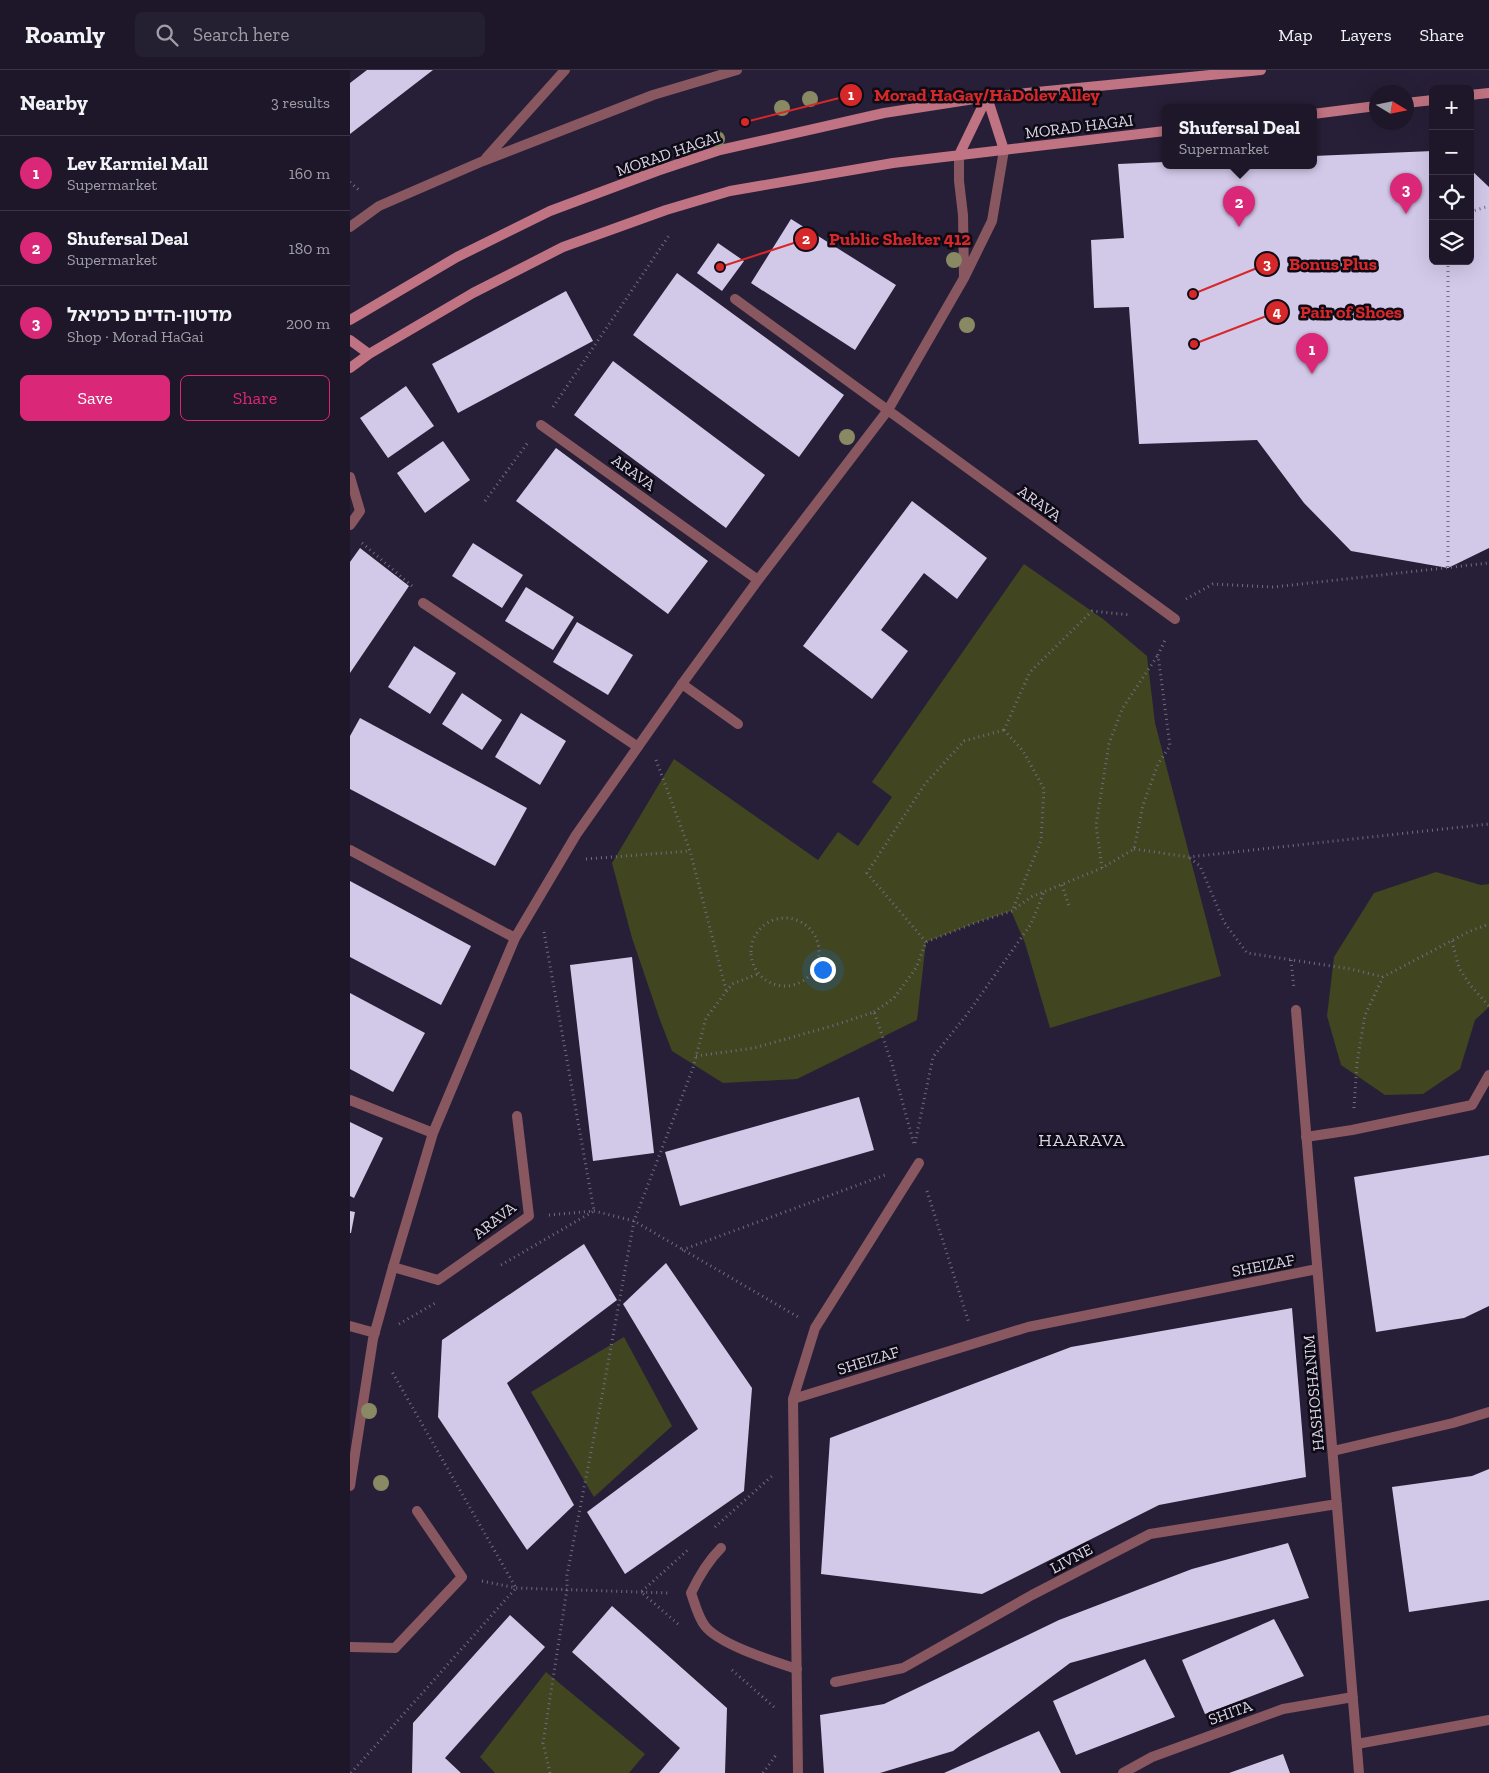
<!DOCTYPE html>
<html lang="en">
<head>
<meta charset="utf-8">
<style>
  :root { --surface:#1d1729; --page:#252031; --text:#f1f3f6; --muted:#a09fa8; --line:#3b3646; --accent:#db2777 }
  body { margin:0; font-family:"Zilla Slab","Noto Sans Hebrew",serif; background:var(--page); color:var(--text) }
  .controls { position:absolute; right:15px; top:15px; display:grid; overflow:hidden; border-radius:8px; box-shadow:0 5px 20px #0002 }
  .controls button { width:45px; height:45px; display:grid; place-items:center; padding:0; border:0; border-bottom:1px solid var(--line); background:var(--surface); color:var(--text); font:25px sans-serif }
  .compass { position:absolute; left:1019px; top:15px; width:45px; height:45px; border-radius:50%; background:var(--surface); box-shadow:0 5px 20px #0002; rotate:100deg }
  .you { position:absolute; left:472px; top:899px; width:18px; height:18px; margin:-12px; border:4px solid #fff; border-radius:50%; background:#1a73e8; box-shadow:0 0 0 8px #1a73e833 }
  .badge { display:grid; place-items:center; width:32px; height:32px; border-radius:50%; background:var(--accent); color:#fff; font-size:16px; font-weight:700 }
  .pin { position:absolute; translate:-50% -41px; filter:drop-shadow(0 1px 2px #0008) }
  .pin::after { content:''; position:absolute; top:26px; width:18px; height:15px; background:inherit; clip-path:polygon(0 0,100% 0,50% 100%) }
  .popup { position:absolute; left:812px; top:34px; width:155px; height:65px; box-sizing:border-box; display:grid; place-content:center; border-radius:8px; background:var(--surface); filter:drop-shadow(0 1px 4px #0005); font-size:16px; white-space:nowrap; color:var(--muted) }
  .popup b { font-size:19px; color:var(--text) }
  .popup::after { content:''; position:absolute; left:50%; top:100%; margin-left:-10px; border:10px solid transparent; border-top-color:var(--surface) }
  .list { margin:0; padding:0; list-style:none }
  h2 { display:flex; justify-content:space-between; align-items:center; height:65px; margin:0; padding:0 20px; font-size:21px }
  h2 small { font-size:16px; font-weight:400; color:var(--muted) }
  .list li { display:grid; grid-template-columns:32px 1fr auto; gap:15px; align-items:center; box-sizing:border-box; height:75px; padding:0 20px; border-top:1px solid var(--line) }
  .list b { display:block; font-size:19px; white-space:nowrap }
  .list p { margin:0; font-size:16px; white-space:nowrap; color:var(--muted) }
  .list em { font-size:16px; font-style:normal; color:var(--muted) }
  .actions { display:flex; gap:10px; padding:15px 20px }
  .actions a { flex:1; padding:11px 0; border:1px solid var(--accent); border-radius:8px; text-align:center; font-size:18px; color:var(--accent) }
  .actions .main { background:var(--accent); color:#fff }
  .icon { flex:none; width:28px; height:28px; fill:none; stroke:currentColor; stroke-width:2; stroke-linecap:round; stroke-linejoin:round }
  .map { position:relative; flex:none; width:1139px; height:1703px; overflow:hidden }
  header { display:flex; align-items:center; gap:30px; box-sizing:border-box; height:70px; padding:0 25px; background:var(--surface); border-bottom:1px solid var(--line) }
  header strong { font-size:24px }
  nav { display:flex; gap:28px; margin-inline-start:auto; font-size:18px }
  .search { width:350px; height:45px; background:var(--page); display:flex; align-items:center; gap:12px; box-sizing:border-box; padding:0 18px; border-radius:8px; color:var(--muted); font-size:19px }
  main { display:flex }
  aside { flex:1; background:var(--surface) }
  .map>svg:first-child { display:block }
  .green { fill:#414520 }
  .building { fill:#d2c9e9 }
  .lines { fill:none; stroke-linecap:round; stroke-linejoin:round }
  .path { stroke:#726c80; stroke-width:3; stroke-dasharray:1 4; stroke-linecap:butt }
  .lane { stroke:#885760; stroke-width:10 }
  .street { stroke:#885760; stroke-width:10 }
  .secondary { stroke:#c07382; stroke-width:10 }
  .tree { fill:#898a63 }
  .labels { text-anchor:middle; stroke-width:5; stroke-linejoin:round; paint-order:stroke }
  .street-label { font-size:16px; fill:#dad5e5; stroke:#0f0b16 }
  .neighbourhood-label { font-size:18px; letter-spacing:1px; fill:#dad5e5; stroke:#0f0b16 }
  .leader { fill:none; stroke:#d62828; stroke-width:2 }
  .callout-dot { fill:#d62828; stroke:#0f0b16; stroke-width:2 }
  .mark-label { font-size:15px; text-anchor:middle; font-weight:bold; fill:#fff }
  .callout-label { font-size:18px; text-anchor:middle; font-weight:bold; fill:#d62828; stroke:#0f0b16; stroke-width:5; stroke-linejoin:round; paint-order:stroke }
</style>
</head>
<body>
<header>
<strong>Roamly</strong>
<div class="search"><svg class="icon" aria-label="search" viewBox="0 0 24 24"><circle cx="10" cy="10" r="6"/><path d="M15 15l6 6"/></svg>Search here</div>
<nav><a>Map</a><a>Layers</a><a>Share</a></nav>
</header>
<main>
<aside>
<h2>Nearby<small>3 results</small></h2>
<ul class="list">
<li><span class="badge">1</span><div><b>Lev Karmiel Mall</b><p>Supermarket</p></div><em>160 m</em></li>
<li><span class="badge">2</span><div><b>Shufersal Deal</b><p>Supermarket</p></div><em>180 m</em></li>
<li><span class="badge">3</span><div><b>מדטון-הדים כרמיאל</b><p>Shop · Morad HaGai</p></div><em>200 m</em></li>
</ul>
<div class="actions"><a class="main">Save</a><a>Share</a></div>
</aside>
<div class="map">
<svg width="1139" height="1703" viewBox="0 0 1139 1703">
  <rect width="100%" height="100%" fill="#271f37"/>
  <path class="green" d="M674 494 753 549 797 586 805 653 871 906 700 958 675 873 661 841 625 853 576 872 567 950 447 1009 373 1013 322 981 310 950 282 868 262 793 324 689 468 790 488 762 508 776 542 727 522 712Z
    M1086 802 1131 815 1139 814V937L1125 950 1110 999 1073 1024 1035 1025 991 995 977 946 984 887 1024 823Z
    M274 1267 322 1356 244 1427 181 1322Z
    M196 1602 295 1684 279 1703H145L130 1687Z"/>
  <path class="building" d="M17 0H83L0 64V13Z
    M1083 81V191H1120V99L1139 117V478L1098 498 1001 481 954 433 907 370 789 374 779 237 744 238 741 170 774 168 768 94 815 92V96H963V86Z
    M441 149 546 215 505 280 401 213Z
    M368 173 394 191 372 221 347 203Z
    M327 203 494 325 449 387 283 265Z
    M216 221 243 271 108 343 82 294Z
    M263 291 415 405 376 458 224 345Z
    M56 316 84 356 38 388 10 348Z
    M93 371 120 410 75 443 47 403Z
    M206 378 358 491 318 544 166 431Z
    M562 431 637 488 607 529 574 503 531 560 558 581 522 629 453 576Z
    M123 473 173 505 152 538 102 506Z
    M10 478 59 516 0 603V492Z
    M176 517 224 547 203 580 155 551Z
    M227 552 283 585 258 625 203 592Z
    M64 576 106 603 80 644 38 617Z
    M112 623 152 650 132 680 92 654Z
    M171 643 216 671 190 715 145 687Z
    M10 648 177 738 145 796 0 719V666Z
    M0 811 121 876 91 935 0 887Z
    M282 887 304 1083 243 1091 220 895Z
    M0 923 75 963 43 1022 0 999Z
    M509 1027 524 1080 330 1136 315 1082Z
    M0 1052 33 1068 4 1128 0 1126Z
    M1139 1085V1236L1114 1248 1026 1262 1004 1107Z
    M0 1141 5 1142 1 1163H0Z
    M234 1174 267 1230 157 1313 224 1435 177 1480 88 1347 92 1270Z
    M316 1193 402 1318 394 1421 275 1504 237 1442 348 1359 273 1234Z
    M942 1238 956 1407 809 1435 632 1524 471 1504 480 1368 721 1277Z
    M1139 1399V1530L1059 1542 1042 1417 1122 1406Z
    M938 1473 959 1528 720 1593 603 1681 530 1703H474L470 1645 534 1634 709 1550 842 1499Z
    M262 1536 377 1638 375 1703H309L330 1678 222 1582Z
    M160 1545 195 1577 95 1688 111 1703H62L63 1653Z
    M924 1549 954 1606 855 1644 832 1590Z
    M795 1589 825 1647 726 1685 703 1631Z
    M689 1661 711 1703H594Z
    M933 1684 940 1703H879Z"/>
  <g class="lines">
    <path class="path" d="M0 112 11 122
      M1120 142 1139 136
      M1098 191V498
      M203 337 320 164
      M135 431 179 371
      M12 473 62 516
      M836 529 863 514 924 517 1139 493
      M654 660 680 602 742 541 780 545
      M654 660 673 681 694 719 691 771 662 841
      M306 690 340 781 376 920
      M784 779 839 787 1139 754
      M840 788 850 796 874 852 897 883 1001 899 1033 907
      M236 789 340 781
      M752 798 746 755 759 674 772 639 808 585
      M712 815 719 836
      M401 882a34 34 0 1 1 68 0a34 34 0 1 1-68 0Z
      M1102 871 1109 898 1120 915 1139 936
      M576 872 517 803 575 714 614 671 654 660
      M941 890 944 919
      M524 942 544 928 566 898 576 872 625 853 662 841 681 827 752 798 784 779 793 735 808 694 820 676 808 585 816 568
      M346 986 404 978 482 956 524 942 542 994 564 1074
      M1004 1038 1007 993 1015 945 1033 907 1118 862 1139 854
      M565 1073 583 987 618 943 681 854 694 822
      M577 1121 619 1253
      M199 1145 244 1141 284 1151 448 1247
      M332 1180 535 1105
      M151 1195 244 1141 194 862
      M49 1254 87 1232
      M365 1457 422 1406
      M132 1511 166 1518 320 1523
      M328 1554 291 1522 339 1479
      M382 1600 424 1637
      M1 1703 166 1518 41 1300
      M200 1703 193 1673 217 1519V1505L252 1326 284 1151 343 998 356 948 382 914 408 904
      M413 1703 426 1685"/>
    <path class="lane" d="M332 614 388 654
      M956 1067 1002 1060 1122 1035 1139 1005
      M43 1197 88 1210 179 1146 167 1046
      M983 1381 1103 1353 1139 1342
      M371 1478C357 1492 349 1506 341 1523 345 1534 348 1547 355 1556 370 1575 423 1591 447 1599
      M0 1577 45 1578 112 1507 67 1441
      M1007 1674 1139 1650"/>
    <path class="street" d="M609 85V111L613 145 614 207
      M136 88 215 0
      M0 157 29 136 133 91 303 25 387 0
      M385 229 825 549
      M191 355 408 510
      M0 407 10 441 0 455
      M73 533 288 677
      M0 780 165 868
      M946 940 1009 1703
      M0 1030 83 1063
      M0 1256 25 1263
      M443 1329 465 1258 569 1093
      M0 1416 23 1269 43 1197 83 1063 165 868 226 765 332 614 408 510 538 340 614 208 642 151 654 80
      M485 1612 553 1598 682 1525 800 1464 987 1434
      M448 1703 443 1329 678 1257 967 1199
      M773 1703 802 1687 933 1639 1003 1627"/>
    <path class="secondary" d="M1120 25 1139 23
      M637 27 654 80
      M1056 33 1083 30
      M963 44 1026 36
      M609 85 637 27
      M0 250 107 187 200 141 307 101 370 80 534 43 637 27 911 0
      M0 270 19 284
      M0 298 19 284 123 223 213 177 316 140 380 121 543 93 815 61"/>
  </g>
  <g class="tree">
    <circle cx="460" cy="29" r="8"/>
    <circle cx="432" cy="38" r="8"/>
    <circle cx="367" cy="69" r="8"/>
    <circle cx="604" cy="190" r="8"/>
    <circle cx="617" cy="255" r="8"/>
    <circle cx="497" cy="367" r="8"/>
    <circle cx="19" cy="1341" r="8"/>
    <circle cx="31" cy="1413" r="8"/>
  </g>
  <g class="labels">
    <g class="street-label">
      <text transform="translate(729 56) rotate(-7)" y="6">MORAD HAGAI</text>
      <text transform="translate(318 83) rotate(-19)" y="6">MORAD HAGAI</text>
      <text transform="translate(284 402) rotate(36)" y="6">ARAVA</text>
      <text transform="translate(690 433) rotate(36)" y="6">ARAVA</text>
      <text transform="translate(144 1150) rotate(-38)" y="6">ARAVA</text>
      <text transform="translate(913 1195) rotate(-11)" y="6">SHEIZAF</text>
      <text transform="translate(518 1290) rotate(-17)" y="6">SHEIZAF</text>
      <text transform="translate(963 1323) rotate(-95)" y="6">HASHOSHANIM</text>
      <text transform="translate(721 1488) rotate(-28)" y="6">LIVNE</text>
      <text transform="translate(880 1642) rotate(-20)" y="6">SHITA</text>
    </g>
    <g class="neighbourhood-label">
      <text x="732" y="1076">HAARAVA</text>
    </g>
  </g>
  <path class="leader" d="M395 52L501 25M370 197L456 169M843 224L917 194M844 274L927 242"/>
  <g class="callout-dot">
    <circle cx="395" cy="52" r="5"/>
    <circle cx="370" cy="197" r="5"/>
    <circle cx="843" cy="224" r="5"/>
    <circle cx="844" cy="274" r="5"/>
    <circle cx="501" cy="25" r="12"/>
    <circle cx="456" cy="169" r="12"/>
    <circle cx="917" cy="194" r="12"/>
    <circle cx="927" cy="242" r="12"/>
  </g>
  <g class="mark-label">
    <text x="501" y="30">1</text>
    <text x="456" y="174">2</text>
    <text x="917" y="199">3</text>
    <text x="927" y="247">4</text>
  </g>
  <g class="callout-label">
    <text x="637" y="31">Morad HaGay/HaDolev Alley</text>
    <text x="550" y="175">Public Shelter 412</text>
    <text x="983" y="200">Bonus Plus</text>
    <text x="1001" y="248">Pair of Shoes</text>
  </g>
</svg>
<div class="controls">
<button>+</button>
<button>−</button>
<button><svg class="icon" aria-label="locate" viewBox="0 0 24 24"><circle cx="12" cy="12" r="6"/><path d="M12 2v4M12 18v4M2 12h4M18 12h4"/></svg></button>
<button><svg class="icon" aria-label="layers" viewBox="0 0 24 24"><path d="M12 4l9 5-9 5-9-5zM3 14l9 5 9-5"/></svg></button>
</div>
<svg class="compass" viewBox="-18 -18 36 36"><path d="M0-13l5 13h-10z" fill="#e53935"/><path d="M0 13l5-13h-10z" fill="#a09fa8"/></svg>
<div class="you"></div>
<div class="pin badge" style="left:962px;top:304px">1</div>
<div class="pin badge" style="left:889px;top:157px">2</div>
<div class="popup"><b>Shufersal Deal</b>Supermarket</div>
<div class="pin badge" style="left:1056px;top:144px">3</div>
</div>
</main>
</body>
</html>
